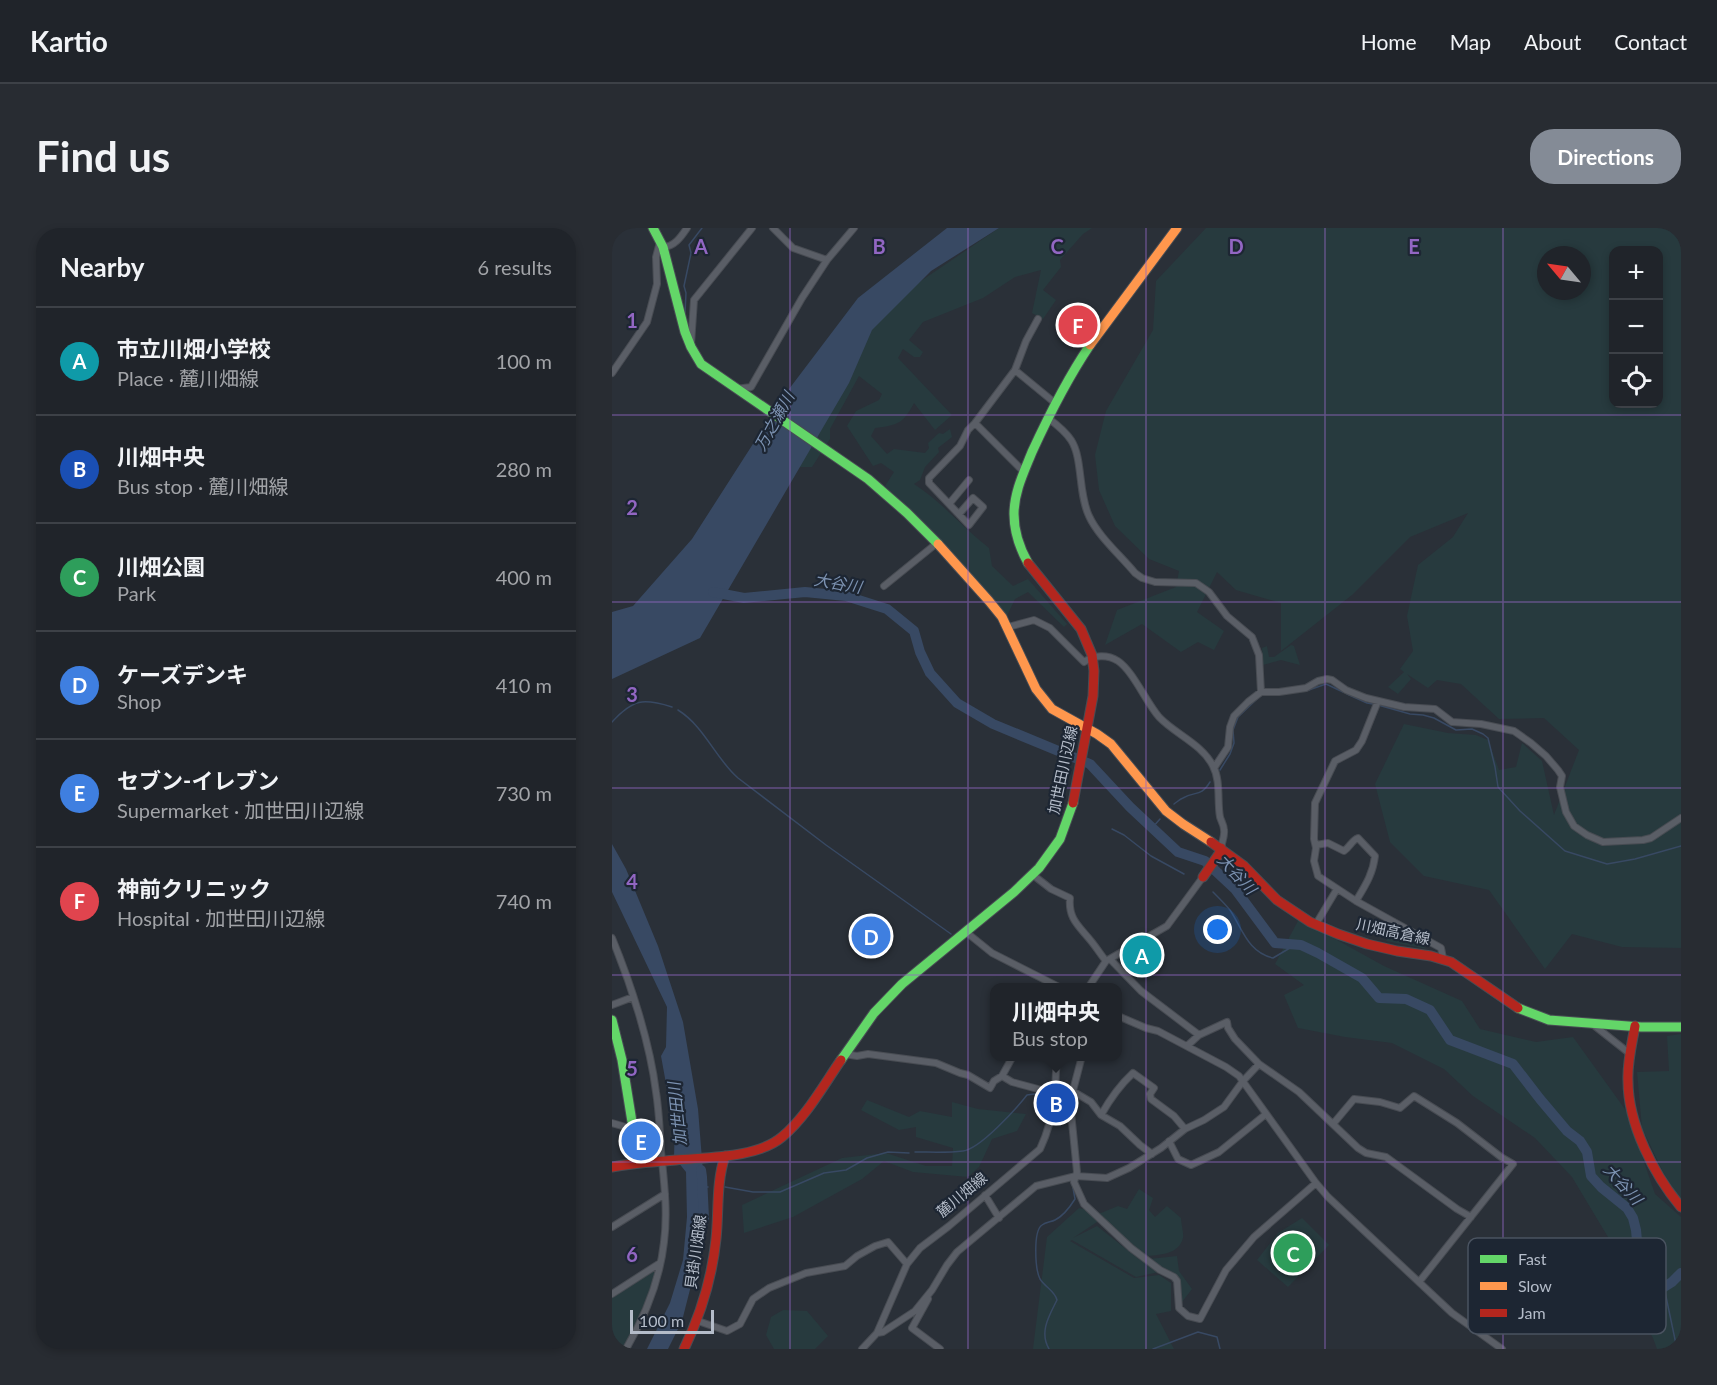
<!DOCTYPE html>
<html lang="en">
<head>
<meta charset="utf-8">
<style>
  :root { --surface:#20242a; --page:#282c32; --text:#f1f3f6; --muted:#a2a4a8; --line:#3d4147; --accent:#848b96 }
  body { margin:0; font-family:Lato,"Noto Sans JP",sans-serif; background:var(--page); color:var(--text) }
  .controls { position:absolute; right:18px; top:18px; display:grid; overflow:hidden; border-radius:12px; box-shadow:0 3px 9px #0003 }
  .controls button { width:54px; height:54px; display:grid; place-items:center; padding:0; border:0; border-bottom:2px solid var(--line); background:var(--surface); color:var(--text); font:30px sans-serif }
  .compass { position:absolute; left:925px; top:18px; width:54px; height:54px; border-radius:50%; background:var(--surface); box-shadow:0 3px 9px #0003; rotate:299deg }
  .scale { position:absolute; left:18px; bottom:15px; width:84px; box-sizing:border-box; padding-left:6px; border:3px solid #b4bcc9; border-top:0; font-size:16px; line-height:21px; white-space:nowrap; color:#b4bcc9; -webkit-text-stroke:4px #1d2633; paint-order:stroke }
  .you { position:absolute; left:606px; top:702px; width:21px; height:21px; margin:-15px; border:4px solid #fff; border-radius:50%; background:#1a73e8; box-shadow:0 0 0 9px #1a73e833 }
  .badge { display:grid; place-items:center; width:39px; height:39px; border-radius:50%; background:var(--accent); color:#fff; font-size:20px; font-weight:700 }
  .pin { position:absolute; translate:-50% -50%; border:3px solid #fff; box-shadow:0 2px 6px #0006 }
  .popup { position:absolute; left:378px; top:755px; width:132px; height:78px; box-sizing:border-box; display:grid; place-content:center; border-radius:12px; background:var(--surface); filter:drop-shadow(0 2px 4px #0005); font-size:20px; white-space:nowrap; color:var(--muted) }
  .popup b { font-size:22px; color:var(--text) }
  .popup::after { content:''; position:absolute; left:50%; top:100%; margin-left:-12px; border:12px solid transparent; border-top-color:var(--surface) }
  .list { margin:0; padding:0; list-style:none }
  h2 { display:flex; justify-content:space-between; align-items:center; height:78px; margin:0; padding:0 24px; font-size:26px }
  h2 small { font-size:20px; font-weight:400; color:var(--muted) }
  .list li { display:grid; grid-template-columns:39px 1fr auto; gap:18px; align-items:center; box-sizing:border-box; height:108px; padding:0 24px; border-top:2px solid var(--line) }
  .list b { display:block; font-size:22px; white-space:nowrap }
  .list p { margin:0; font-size:20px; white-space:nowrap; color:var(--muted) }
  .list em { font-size:20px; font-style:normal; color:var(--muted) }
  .icon { flex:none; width:33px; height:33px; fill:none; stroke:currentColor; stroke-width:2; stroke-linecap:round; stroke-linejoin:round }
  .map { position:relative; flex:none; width:1069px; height:1121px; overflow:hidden; border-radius:24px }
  header { display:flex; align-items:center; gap:36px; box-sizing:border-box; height:84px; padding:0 30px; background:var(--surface); border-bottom:2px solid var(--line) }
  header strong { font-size:28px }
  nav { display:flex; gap:33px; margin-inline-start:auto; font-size:21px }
  .intro { display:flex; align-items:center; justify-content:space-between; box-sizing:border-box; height:144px; padding:0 36px }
  h1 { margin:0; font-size:42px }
  .button { padding:15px 27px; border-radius:24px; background:var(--accent); color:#fff; font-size:21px; font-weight:700 }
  main { display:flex; gap:36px; padding:0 36px }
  aside { flex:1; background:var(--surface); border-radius:24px; box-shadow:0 3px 9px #0003 }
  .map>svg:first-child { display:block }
  .green { fill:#273a3e; fill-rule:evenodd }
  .water { fill:#384963 }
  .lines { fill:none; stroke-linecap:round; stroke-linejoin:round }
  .stream { stroke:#384963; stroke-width:1.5 }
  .river { stroke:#384963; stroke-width:10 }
  .street-casing { stroke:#484c53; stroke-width:8 }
  .fast-casing { stroke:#484c53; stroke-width:11 }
  .slow-casing { stroke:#484c53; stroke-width:11 }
  .jam-casing { stroke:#484c53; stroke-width:11 }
  .street { stroke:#5a5e66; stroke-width:6 }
  .fast { stroke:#63d668; stroke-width:9 }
  .slow { stroke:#ff974d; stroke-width:9 }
  .jam { stroke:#b3261e; stroke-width:9 }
  .grid { fill:none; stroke:#9266c3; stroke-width:1.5; stroke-opacity:0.55 }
  .labels { text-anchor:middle; stroke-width:4.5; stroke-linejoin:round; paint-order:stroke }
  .street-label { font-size:15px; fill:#b4bcc9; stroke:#1d2633 }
  .water-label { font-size:16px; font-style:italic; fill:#7c92b1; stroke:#1d2633 }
  .key { fill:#1d2633; stroke:#4a5360; stroke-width:1.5 }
  .key-label { font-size:16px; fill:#b4bcc9 }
  .grid-label { font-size:20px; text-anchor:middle; font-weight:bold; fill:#9266c3; stroke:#1d2633; stroke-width:4.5; stroke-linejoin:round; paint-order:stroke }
</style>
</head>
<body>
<header>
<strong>Kartio</strong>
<nav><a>Home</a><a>Map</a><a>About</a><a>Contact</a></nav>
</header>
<div class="intro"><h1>Find us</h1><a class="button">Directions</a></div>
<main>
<aside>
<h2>Nearby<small>6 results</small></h2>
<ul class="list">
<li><span class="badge" style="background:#0f9aa8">A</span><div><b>市立川畑小学校</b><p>Place · 麓川畑線</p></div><em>100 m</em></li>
<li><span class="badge" style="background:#1a4fb4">B</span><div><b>川畑中央</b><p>Bus stop · 麓川畑線</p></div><em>280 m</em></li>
<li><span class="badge" style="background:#2e9e5b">C</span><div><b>川畑公園</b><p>Park</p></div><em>400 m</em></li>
<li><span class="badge" style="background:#3f7fe0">D</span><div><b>ケーズデンキ</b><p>Shop</p></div><em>410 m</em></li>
<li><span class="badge" style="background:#3f7fe0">E</span><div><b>セブン-イレブン</b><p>Supermarket · 加世田川辺線</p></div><em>730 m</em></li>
<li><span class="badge" style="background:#e0444e">F</span><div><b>神前クリニック</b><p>Hospital · 加世田川辺線</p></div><em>740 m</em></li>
</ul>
</aside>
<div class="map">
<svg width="1069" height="1121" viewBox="0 0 1069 1121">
  <rect width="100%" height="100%" fill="#2a3038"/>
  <path class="green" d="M387 0H480L471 6 448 32 449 39 431 62 444 72 431 91 420 85 429 42 403 49 371 70 311 94 297 112 311 124 308 129H302L291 121 286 130 340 187 323 202 302 175C291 196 286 197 263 200L259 208 275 226 282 221 313 225 317 220 316 215 327 205 331 206 338 201 340 209 326 220 327 224 313 239 308 252 302 256C330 274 351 300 377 320L380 338 401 358 416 351 455 396 452 399 416 364 403 371 395 388 273 258 282 244 269 235 261 238 235 198 244 183 267 172 270 166 247 148 218 201V211L200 239H176L253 91Z
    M594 0H1069V720L1010 719 960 706 933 741 877 662 812 648 778 614 763 556 792 496 836 505 864 507 876 512 887 542 904 539 910 515 930 533 942 587 967 522 932 490 887 491 849 456 825 452 816 460 795 446 799 451 786 466 776 459 792 444 788 441 801 423 795 388 806 337 841 309 856 285 798 309 740 367 669 423V375L624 362 605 344 585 384 612 403 602 422 586 414 569 424 530 396 493 417 505 382 564 359 567 343 537 331 503 298 487 262 483 227 494 183 541 102 544 53ZM1002 22H1046V176H1002ZM934 27H970V63H934Z
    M679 417 682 418 688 437 669 432 651 437 650 420 655 418 657 429H662Z
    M687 691 772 738 850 773 868 801 924 814 961 809 1015 884 1043 966 1069 989V1121H1045L1041 1110 1006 1048 996 1009 960 949 923 910 861 868 832 841 780 815 733 809 686 800 672 767 692 757 663 736Z
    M781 698 815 721 774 713Z
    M1069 806V973L1051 944 1030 900 1025 844 1057 843 1055 808Z
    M255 872 297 889 308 883 340 889V874L366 881 414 886 405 903 380 911 367 939 356 949 301 944 272 933 250 951 181 989 132 1005 130 977 230 930 274 925 314 938H340L341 920 304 909V899L287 902 249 882Z
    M527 961 541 970 537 982 543 989 555 978 569 990C569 996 572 1005 571 1010 567 1027 546 1027 533 1028L491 990 461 1010 485 998 528 1032 565 1028 567 1043 580 1061 570 1074 567 1049 556 1042 524 1049 460 1012 458 1013 522 1050 547 1047 559 1055V1083L544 1086 562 1121H421L435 1009 467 980 489 985 506 978 515 981Z
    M690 990 717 1017 676 1059 645 1032 666 1005Z
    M42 1043 44 1044C35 1071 25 1096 10 1121H0V1069Z
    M171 1082 195 1083 216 1108 203 1121H162L154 1107 159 1089Z"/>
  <path class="water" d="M335 0H387L319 43 260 102 237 155 88 410 0 451V384L21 378 80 311 171 169 246 70Z
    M0 616 14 641 46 718 71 794 86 881 91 944 87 1026 70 1093 56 1121H35L58 1075 71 1032 75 989 74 944 62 929 64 860 55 861 49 828 54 819 55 779 0 664Z"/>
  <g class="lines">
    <path class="stream" d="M73 85 74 65 72 58 79 25 77 17 90 0
      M694 463 714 456 731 464
      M735 466 755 475 761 476
      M766 477 798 486 811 487 822 490 844 502 860 501 871 506 876 510 883 539 886 559 908 583 953 623 995 636 1023 631 1069 618
      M66 482C93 499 103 530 126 550L214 617 339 706
      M0 494C21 471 31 470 60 479
      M608 542 618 526 622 515 621 502 626 489 646 470
      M562 576C565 574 568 571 571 570 583 563 589 569 598 554
      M540 600 548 591
      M500 601 512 607 539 628 572 646
      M601 664C607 670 613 676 618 682 631 702 636 724 661 730L683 717
      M448 874C460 884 458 906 460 920
      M303 924C319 924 336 925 351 923 368 921 404 881 415 867L422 866 432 868
      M91 959H96
      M113 959 141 964H168L212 945 234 942 255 930 276 924 297 925
      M1052 1059 1065 1121
      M437 1121C427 1104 437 1088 445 1072 443 1063 433 1059 428 1051 423 1041 421 1003 430 997 434 994 439 994 443 992 451 988 458 979 463 971L460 954
      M541 1121 586 1104 605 1109 608 1121"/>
    <path class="river" d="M101 364 132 370 193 364 234 368 275 381 302 403 308 424 318 445 345 475 381 496 478 536 518 579 566 624 593 633 623 661 663 715 689 717 706 725 750 750 767 770 794 771 818 782 838 812 901 836 928 871 955 903 968 913 975 924 979 948 989 959 1015 980 1021 990 1024 1002 1027 1034 1033 1046 1044 1057 1052 1059 1060 1054 1069 1045
      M85 1019 92 990 90 949 89 942"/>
    <g class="street-casing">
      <path id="street" d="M161 0 181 20 215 32
        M51 19C62 19 69 9 75 0
        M79 116 82 72 140 0
        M403 142 443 175
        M0 145 35 94 45 56 44 29 48 14
        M124 161 139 159 190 70 215 32 242 0
        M436 190C444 196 453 203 459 212 471 230 466 265 477 288 486 308 509 328 523 345L530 350 543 354 584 355 597 364 615 388 640 409 647 427 649 464
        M363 195 412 244
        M337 276 357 252
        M347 286 361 270 371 279 357 297 317 255V250L348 218 356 202 363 195 403 142 414 113 426 91
        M272 358 325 315
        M396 399 422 392 438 400 472 434C482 427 495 426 506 433 521 443 534 474 547 489 563 506 590 516 601 538 609 553 605 573 608 589 609 593 612 597 612 602 613 607 610 614 609 620
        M766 473 750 513 744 522 723 533 703 575 702 611 704 620 702 633 706 648 744 673 829 720 831 730
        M602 540 616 519 618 499 622 488 636 474 649 464H667L694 460 706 453 715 451 720 452 734 462 754 470 792 479 823 481 840 494 869 496 902 503 919 515 934 528 946 542 950 548 948 559 954 584 962 598 975 607 991 614 1031 612 1039 610 1069 590
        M704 617 716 615 732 623C738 619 740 612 746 610L763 628C761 646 753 658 744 673
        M421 647 439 661 458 670C456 691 467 698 479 713 484 719 489 727 494 733
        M704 696 725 661
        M354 704 380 725 449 760
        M0 710C19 756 38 815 44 864 47 883 48 903 49 923 52 953 56 984 52 1014 48 1051 32 1090 14 1121
        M498 731 529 763 587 807
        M476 760 494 733 555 698 591 649
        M0 777 21 769
        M506 788 534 800 546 803 614 839 627 848 704 955 716 969 840 1085 890 1121
        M979 795 1017 825
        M575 818 587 807 615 794 616 800 623 811 647 836 687 864 746 920 754 925 774 929 845 981 859 989
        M233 826 245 828 256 826 324 835 348 845 356 847 378 860 382 853 390 848 400 854 437 864 443 868 458 874
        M470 828 458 874 465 944 462 954 472 976 519 1020 548 1042 562 1049 565 1053 567 1080 576 1088 588 1091 614 1042 642 1009 704 955
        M390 848 401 828
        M462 864 479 874 489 887 508 898 528 917 540 926
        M489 887C498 871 507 858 521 845L542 860 538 866 539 871 562 888 573 901
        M0 895 48 909
        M721 896 742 871 768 874 788 880 802 868 845 895 889 929 901 936 807 1054
        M557 913 566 931 579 937 607 924 654 886
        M373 967 387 990
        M0 999 53 966
        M0 1066 48 1035
        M316 1071 300 1100 328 1121
        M86 1093 115 1103 128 1096 141 1071 157 1060 194 1045 233 1038 245 1028 263 1018 276 1014 295 1036
        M265 1105 271 1104 303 1083 320 1062 335 1037 345 1024 424 958 464 948 495 950 517 940 549 920 573 901 592 892 612 879 631 853 647 836
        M250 1121 265 1105 295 1036 308 1020 337 998 428 921C436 904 441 885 443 866 444 853 443 841 446 828"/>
    </g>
    <g class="fast-casing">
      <path id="fast" d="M41 0 51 19 73 104 79 119 89 136 256 251 295 285 326 316
        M416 335C407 319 402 304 402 286 402 264 412 244 420 224 437 187 455 151 478 117
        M906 780 937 792 1029 799H1069
        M0 792 10 832 21 900
        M229 832 262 785 290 756 402 664 427 640 448 611 461 575"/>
    </g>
    <g class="slow-casing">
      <path id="slow" d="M478 117 565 0
        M326 316 377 373 390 389 424 461 440 481 485 506 499 516 554 583 571 596 599 614"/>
    </g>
    <g class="jam-casing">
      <path id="jam" d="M416 335 469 401 480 427 482 443 481 468 461 575
        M599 614 632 638 665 672 698 694 726 706 755 716 785 723 819 728 839 734 906 780
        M591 649 607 626 609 620
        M1023 798C1020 816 1015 834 1016 853 1016 896 1042 947 1069 979
        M0 939C21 935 42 934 64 932 96 929 145 930 170 909 194 889 211 858 229 832
        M72 1121C89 1086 100 1050 104 1011 107 983 104 955 113 928"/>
    </g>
    <use href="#street" class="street"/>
    <use href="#fast" class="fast"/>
    <use href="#slow" class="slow"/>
    <use href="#jam" class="jam"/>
  </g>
  <path class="grid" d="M178 0V1121M356 0V1121M534 0V1121M713 0V1121M891 0V1121M0 187H1069M0 374H1069M0 560H1069M0 747H1069M0 934H1069"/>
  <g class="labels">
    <g class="street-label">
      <text transform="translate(451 542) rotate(-78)" y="5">加世田川辺線</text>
      <text transform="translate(781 704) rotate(12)" y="5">川畑高倉線</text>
      <text transform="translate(350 967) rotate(-40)" y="5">麓川畑線</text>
      <text transform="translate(84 1024) rotate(-82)" y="5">貝掛川畑線</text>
    </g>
    <g class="water-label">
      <text transform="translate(162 193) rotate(-61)" y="6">万之瀬川</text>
      <text transform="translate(226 355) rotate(10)" y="6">大谷川</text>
      <text transform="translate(625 646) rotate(47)" y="6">大谷川</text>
      <text transform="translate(65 886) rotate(-96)" y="6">加世田川</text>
      <text transform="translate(1011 956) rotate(48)" y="6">大谷川</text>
    </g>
  </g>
  <rect x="856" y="1010" width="198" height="96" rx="9" class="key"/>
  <rect x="868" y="1027" width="27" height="8" fill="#63d668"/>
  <rect x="868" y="1054" width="27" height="8" fill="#ff974d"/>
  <rect x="868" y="1081" width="27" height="8" fill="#b3261e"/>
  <g class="key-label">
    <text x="906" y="1037">Fast</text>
    <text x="906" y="1064">Slow</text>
    <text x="906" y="1091">Jam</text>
  </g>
  <g class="grid-label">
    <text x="89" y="26">A</text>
    <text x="267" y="26">B</text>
    <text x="445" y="26">C</text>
    <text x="624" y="26">D</text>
    <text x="802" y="26">E</text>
    <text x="20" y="100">1</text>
    <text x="20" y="287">2</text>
    <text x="20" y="474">3</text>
    <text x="20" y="661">4</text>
    <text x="20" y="848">5</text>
    <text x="20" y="1034">6</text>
  </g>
</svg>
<div class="controls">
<button>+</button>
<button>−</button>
<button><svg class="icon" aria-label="locate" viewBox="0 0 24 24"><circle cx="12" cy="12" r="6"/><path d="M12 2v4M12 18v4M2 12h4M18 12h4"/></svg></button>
</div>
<svg class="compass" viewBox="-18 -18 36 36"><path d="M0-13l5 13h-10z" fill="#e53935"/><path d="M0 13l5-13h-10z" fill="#a2a4a8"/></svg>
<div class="scale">100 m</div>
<div class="you"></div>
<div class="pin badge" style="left:530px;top:727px;background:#0f9aa8">A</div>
<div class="pin badge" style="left:444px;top:875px;background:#1a4fb4">B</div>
<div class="popup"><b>川畑中央</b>Bus stop</div>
<div class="pin badge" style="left:681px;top:1025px;background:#2e9e5b">C</div>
<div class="pin badge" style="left:259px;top:708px;background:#3f7fe0">D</div>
<div class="pin badge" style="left:29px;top:913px;background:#3f7fe0">E</div>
<div class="pin badge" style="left:466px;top:97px;background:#e0444e">F</div>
</div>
</main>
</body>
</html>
